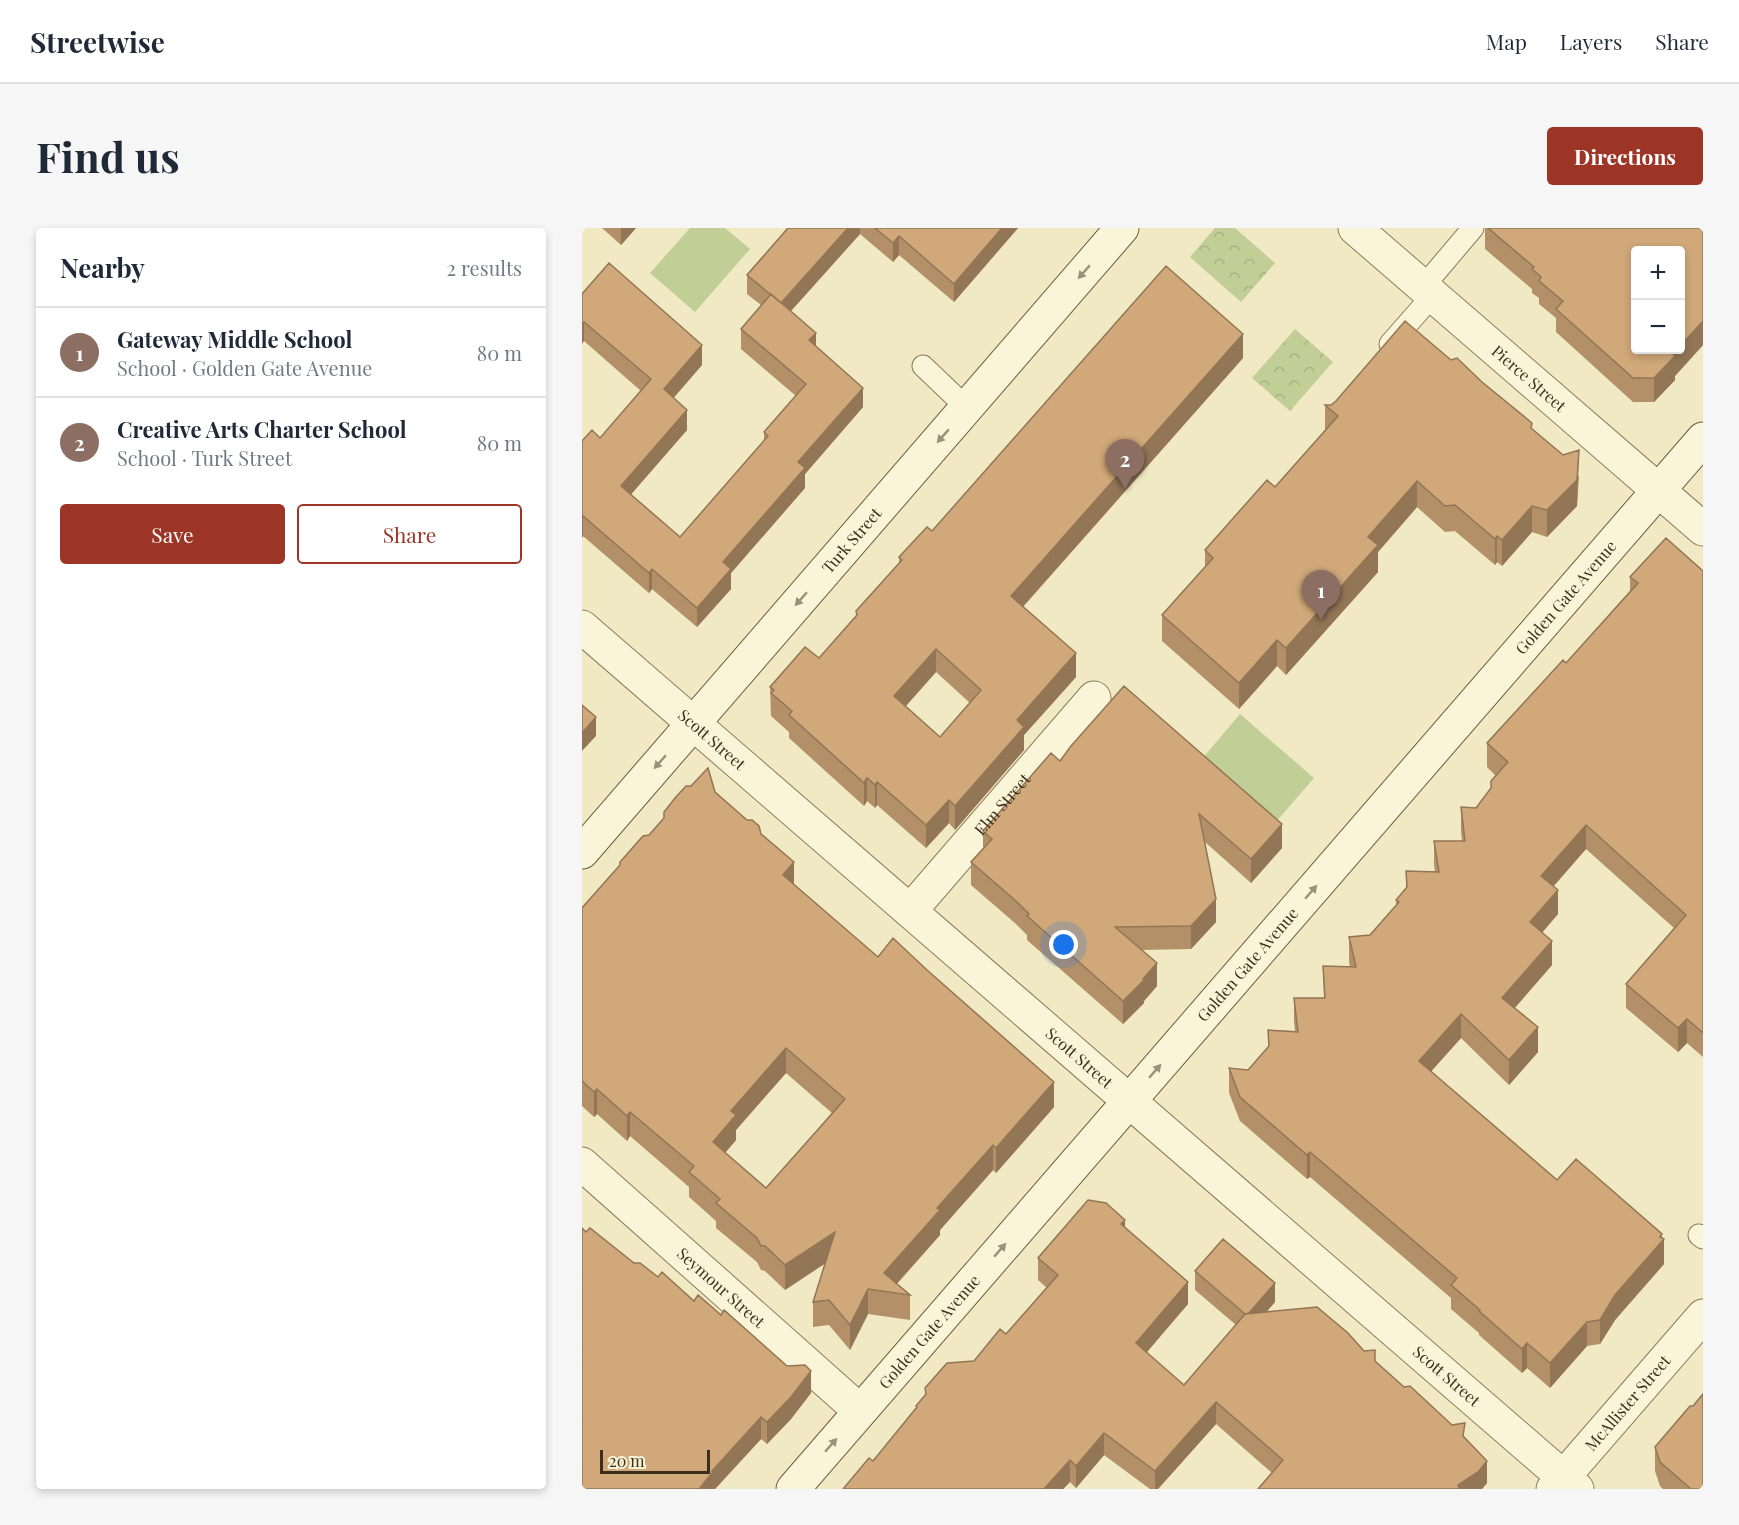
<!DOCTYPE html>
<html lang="en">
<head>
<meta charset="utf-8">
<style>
  :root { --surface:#fff; --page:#f6f6f7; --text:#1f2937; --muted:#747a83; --line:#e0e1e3; --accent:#9d3527 }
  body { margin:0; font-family:"Playfair Display",serif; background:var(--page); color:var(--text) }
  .controls { position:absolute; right:18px; top:18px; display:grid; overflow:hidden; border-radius:6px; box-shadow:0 3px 9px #0003 }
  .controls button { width:54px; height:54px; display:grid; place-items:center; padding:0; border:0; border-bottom:2px solid var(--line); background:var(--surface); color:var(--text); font:30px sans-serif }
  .scale { position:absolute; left:18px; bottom:15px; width:110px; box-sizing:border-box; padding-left:6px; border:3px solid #3b301e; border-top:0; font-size:16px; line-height:21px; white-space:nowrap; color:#3b301e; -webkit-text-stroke:4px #f7f1d4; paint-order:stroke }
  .you { position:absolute; left:482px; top:717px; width:21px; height:21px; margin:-15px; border:4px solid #fff; border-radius:50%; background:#1a73e8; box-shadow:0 0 0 9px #1a73e833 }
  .badge { display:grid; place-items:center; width:39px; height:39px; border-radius:50%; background:var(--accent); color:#fff; font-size:20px; font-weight:700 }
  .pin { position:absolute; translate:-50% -50px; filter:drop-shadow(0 2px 3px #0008) }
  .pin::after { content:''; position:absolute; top:32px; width:21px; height:18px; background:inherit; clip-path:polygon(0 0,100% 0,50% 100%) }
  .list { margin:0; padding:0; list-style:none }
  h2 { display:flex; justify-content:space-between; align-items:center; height:78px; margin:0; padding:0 24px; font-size:26px }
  h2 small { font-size:20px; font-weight:400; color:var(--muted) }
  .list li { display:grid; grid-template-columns:39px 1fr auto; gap:18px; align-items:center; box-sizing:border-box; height:90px; padding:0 24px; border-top:2px solid var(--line) }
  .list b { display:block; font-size:22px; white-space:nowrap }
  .list p { margin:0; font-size:20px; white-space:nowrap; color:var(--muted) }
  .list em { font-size:20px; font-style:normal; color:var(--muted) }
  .actions { display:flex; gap:12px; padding:18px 24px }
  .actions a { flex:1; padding:14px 0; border:2px solid var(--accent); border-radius:6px; text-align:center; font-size:21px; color:var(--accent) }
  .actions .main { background:var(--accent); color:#fff }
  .map { position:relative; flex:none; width:1121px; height:1261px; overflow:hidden; border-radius:6px }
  header { display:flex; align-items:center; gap:36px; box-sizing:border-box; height:84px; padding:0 30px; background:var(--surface); border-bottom:2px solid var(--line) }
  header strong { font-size:28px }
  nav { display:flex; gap:33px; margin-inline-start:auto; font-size:21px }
  .intro { display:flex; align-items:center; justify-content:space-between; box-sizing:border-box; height:144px; padding:0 36px }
  h1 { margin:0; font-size:42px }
  .button { padding:15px 27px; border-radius:6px; background:var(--accent); color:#fff; font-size:21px; font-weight:700 }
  main { display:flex; gap:36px; padding:0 36px }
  aside { flex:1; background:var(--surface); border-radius:6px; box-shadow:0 3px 9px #0003 }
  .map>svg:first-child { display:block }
  .grass { fill:#c1cf97 }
  .park { fill:url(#park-crowns) }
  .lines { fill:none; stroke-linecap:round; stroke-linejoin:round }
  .lane-casing { stroke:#8c7b5a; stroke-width:23 }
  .street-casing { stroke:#8c7b5a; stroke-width:35 }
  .secondary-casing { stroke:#6e5b3d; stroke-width:35 }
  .lane { stroke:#faf4d8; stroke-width:21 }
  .street { stroke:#faf4d8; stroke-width:33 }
  .secondary { stroke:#faf4d8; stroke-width:33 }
  .wall { fill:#b39068; fill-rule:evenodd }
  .shaded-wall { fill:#927655 }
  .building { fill:#d0a879; stroke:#927655; stroke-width:1.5; fill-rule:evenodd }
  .oneway { fill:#9a927b }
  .labels { text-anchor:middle; stroke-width:6; stroke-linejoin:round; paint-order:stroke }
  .street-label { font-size:16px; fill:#3b301e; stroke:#f7f1d4 }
</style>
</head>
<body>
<header>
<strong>Streetwise</strong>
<nav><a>Map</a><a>Layers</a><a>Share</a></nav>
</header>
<div class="intro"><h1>Find us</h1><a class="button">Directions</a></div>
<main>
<aside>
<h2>Nearby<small>2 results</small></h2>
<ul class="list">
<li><span class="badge" style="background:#8d6e63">1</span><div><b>Gateway Middle School</b><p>School · Golden Gate Avenue</p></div><em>80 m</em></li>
<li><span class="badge" style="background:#8d6e63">2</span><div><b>Creative Arts Charter School</b><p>School · Turk Street</p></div><em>80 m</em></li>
</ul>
<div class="actions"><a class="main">Save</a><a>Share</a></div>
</aside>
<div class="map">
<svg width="1121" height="1261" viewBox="0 0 1121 1261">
  <defs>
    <pattern id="park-crowns" width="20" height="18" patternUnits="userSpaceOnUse" patternTransform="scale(1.5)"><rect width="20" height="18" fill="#c1cf97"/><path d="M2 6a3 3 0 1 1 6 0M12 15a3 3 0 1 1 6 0" fill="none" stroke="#a7b282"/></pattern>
  </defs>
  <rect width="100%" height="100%" fill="#f0e9c4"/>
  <path class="grass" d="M108 0H143L168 21 113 84 68 45Z
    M658 486 732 550 687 602 614 538Z"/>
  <path class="park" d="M633 0H653L693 35 659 74 608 29Z
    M713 101 751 134 708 183 670 150Z"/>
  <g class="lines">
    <g class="lane-casing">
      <path id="lane" d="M841 59 891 0
        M808 116 851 67
        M341 138 385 180
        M1117 1007 1121 1010"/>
    </g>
    <g class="street-casing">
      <g id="street">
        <path id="s1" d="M773 0 1121 301"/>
        <path id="s2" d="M0 399 995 1261"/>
        <path id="s3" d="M328 683 512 470"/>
        <path id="s4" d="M0 936 278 1183"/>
        <path id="s5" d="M971 1261 1121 1088"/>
      </g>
    </g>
    <g class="secondary-casing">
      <g id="secondary">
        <path id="s6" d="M0 624 540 0"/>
        <path id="s7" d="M211 1261 1121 211"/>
      </g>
    </g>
    <use href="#lane" class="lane"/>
    <use href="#street" class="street"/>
    <use href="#secondary" class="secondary"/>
  </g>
  <path class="wall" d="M20 0H54L39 17Z
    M206 0H436L372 74 317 27 311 34 278 6 209 83 234 118 281 179 223 246V260L149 345V361L115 399 70 361 67 365 1 308 0 310V213L18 210 59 163 2 113 0 66 120 137 91 170 105 202 48 267 98 309 182 213V204L214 168 159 121V101L179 77 165 66V47Z
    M903 0H1121V117L1093 148V152L1072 174H1051L974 104V90L957 76V70L950 65V61L903 21Z
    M661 130 441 379 494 449 442 507V522L373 602 367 595 344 620 295 577 293 580 285 573 282 578 207 510V504L189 488 188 459 237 430 274 388V383L317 336V329L350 303ZM354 444 388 475 358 509 324 478Z
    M743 177 950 201 997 248 995 278 965 309 950 304 920 338 915 334 913 337 873 303 863 304 835 279 796 324V344L704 447 695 438 657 481 580 413V387L623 339V322L693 259 743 203Z
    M1121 343V829L1105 815 1096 824 1044 780V756L1092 700 1004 621 972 658 976 686 960 704 970 737 933 780 956 824 927 857 879 810 849 843 975 952 1080 1011 1082 1036 1033 1092 1018 1116 1005 1118 968 1160 945 1140 940 1145 897 1107V1105L869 1081V1070L728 949 725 951 658 893 647 865V840L666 842 686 819V802L713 803 712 794V770H742L741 738 768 739 767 734V709L788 707 814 677V672L824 661V643L853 644 852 637V613H880L879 603V579L894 580 909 560 914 548 905 539V515L984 435 1048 363V349Z
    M489 518 700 620 669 655 623 614 634 694 609 721 560 722 575 758 562 773V775L541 796 445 712V707L434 696 389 657V634L401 620V603L478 533Z
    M133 564 179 606 212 656 296 729 472 879 414 945 411 942 358 1002V1007L315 1056 328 1067V1092L286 1086 268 1122 247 1097 231 1099V1074L243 1035 203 1062 183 1043 179 1042 175 1034 134 1000V993L107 969V959L48 908 45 913 15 886 12 889 0 878V680L67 607ZM204 845 250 885 184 960 143 925 154 912V902Z
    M543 1000 606 1076 564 1124 602 1157 654 1097 613 1062V1043L693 1074 684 1084 793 1134 883 1209 905 1255 900 1261H676L690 1245 634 1196 576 1261H568L522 1227 494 1260 488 1254 481 1261H261L291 1233 334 1181V1178L343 1168V1160L392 1133 424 1106 465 1060 456 1052V1030Z
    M4 1004 112 1073 229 1165 209 1191 185 1216 179 1211 133 1261H0Z
    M1073 1219 1121 1261H1081L1078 1258 1073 1243Z"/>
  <path class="shaded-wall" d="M39 0H54L39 17Z
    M266 0H278V6L199 94V76Z
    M420 0H436L372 74V56Z
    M317 8V27L311 34V15Z
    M1121 93V117L1093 148V152L1072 174V150L1095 122H1098V118Z
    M2 94V113L0 116V96Z
    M234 105V124L227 112Z
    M661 106V130L429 392V368Z
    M120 117V137L82 181V161Z
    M281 160V179L223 246V260L149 345V361L115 399V380L141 334 216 234Z
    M105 182V202L39 278V258Z
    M997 222 995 278 965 309V282Z
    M835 253V279L796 324V344L704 447V420L786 309Z
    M950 278V304L920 338V312Z
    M1 288V308L0 310V290Z
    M915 308V334L913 337V311Z
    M70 341V361L67 365V345Z
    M695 412V438L657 481V455Z
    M354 421V444L312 491V468Z
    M494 425V449L442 507V522L373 602V578L435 492Z
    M14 489V508L0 523V505Z
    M285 550V573L282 578V555Z
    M295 554V577L293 580V557Z
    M367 572V595L344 620V597Z
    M700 596V620L669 655V631Z
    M1004 597V621L959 672V648Z
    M212 634V659L201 647Z
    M976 662V686L948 719V694Z
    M634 671V694L609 721V698Z
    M970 713V737L920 794V770Z
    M575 735V758L562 773V775L541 796V773Z
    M879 786V810L837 857V833Z
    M1105 791V815L1096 824V800Z
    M956 799V824L927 857V832Z
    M204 820V845L154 902V912L131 939V914L149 883Z
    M472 854V879L414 945V920Z
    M15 861V886L12 889V864Z
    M48 884V908L45 913V888Z
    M411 917V942L358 1002V1007L307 1064 302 1045 355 980Z
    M728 924V949L725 951V927Z
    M543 992V1013L539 996Z
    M253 1004V1029L203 1062V1037Z
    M1080 1006V1013L1082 1011V1036L1033 1092 1018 1116V1092L1033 1067Z
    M606 1054V1076L554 1137V1115Z
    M693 1055V1074L665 1107V1088Z
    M286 1061V1086L268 1122V1097Z
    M1005 1094V1118L968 1160V1135Z
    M945 1115V1140L940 1145V1121Z
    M229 1143V1165L209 1191 185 1216V1194Z
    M634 1174V1196L576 1261H573V1243Z
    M179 1189V1211L133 1261H117L130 1243Z
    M522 1205V1227L494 1260V1238Z
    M488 1232V1254L481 1261H462Z
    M905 1233V1255L900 1261H876V1257Z"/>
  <path class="building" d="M206 0H266L199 75 165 47Z
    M293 0H420L372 56 317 8 311 15Z
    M906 0H1121V93L1098 118V22H1053V122H1095L1091 126 1093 128 1072 150H1051L974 81 981 73 957 53 959 49 950 41 952 39Z
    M27 35 120 117 82 161 105 182 39 258 98 309 186 208 182 204 224 156 159 101 189 66 234 105 227 112 281 160 216 234 223 240 141 334 149 341 115 380 70 341 67 345 1 288 0 290V213L10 202 18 210 69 151 2 94 0 96V66Z
    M584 38 661 106 429 368 494 425 435 492 442 499 373 578 367 572 344 597 295 554 293 557 285 550 282 555 207 487 210 483 189 465 192 462 188 459 223 419 237 430 275 387 274 383 320 332 317 329 345 299 350 303ZM354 421 399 462 358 509 312 468Z
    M823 93 869 132 875 130 900 154 950 195 949 200 981 227 997 222 995 252 965 282 950 278 920 312 915 308 913 311 873 277 863 278 835 253 786 309 796 317 704 420 695 412 657 455 580 387 631 330 623 322 685 252 693 259 756 188 743 177H749L754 173Z
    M1084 310 1121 343V805L1105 791 1096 800 1044 756 1104 687 1004 597 959 648 976 662 948 694 970 713 920 770 956 799 927 832 879 786 837 833 975 952 994 931 1080 1006 1078 1009 1082 1011 1033 1067 1018 1092 1005 1094 968 1135 945 1115 940 1121 897 1083 898 1082 869 1057 875 1050 728 924 725 927 658 869 647 840 666 842 687 818 686 802 716 804 712 770H743L741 738 774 739 767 709 788 707 817 674 814 672 825 659 824 643 857 644 852 613H883L879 579 894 580 909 560V553L926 534 905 515 981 432 984 435 1056 355 1048 349Z
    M542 458 700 596 669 631 617 586 634 671 609 698 533 699 575 735 561 751 562 752 541 773 445 688 447 686 434 673 389 634 410 611 401 603 469 525 478 533 489 518Z
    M0 477 14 489 0 505Z
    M126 540 133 564 165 592H170L177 598 179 606 212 634 201 647 296 729 311 710 345 742 472 854 414 920 411 917 355 980 358 982 302 1045 328 1067 286 1061 268 1097 247 1072 231 1074 253 1004 203 1037 183 1018H179L175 1010 134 975 138 971 107 944 112 938 48 884 45 888 15 861 12 864 0 853V680L38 637V634L61 608 67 607 82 590V584L93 570 104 558H109ZM204 820 263 871 184 960 131 914 154 887 149 883Z
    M506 972 524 975 543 992 539 996 606 1054 554 1115 602 1157 663 1086 735 1079 766 1105 782 1123 793 1122V1133L822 1159 828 1158 870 1197 883 1195 881 1208 905 1233 896 1244 876 1257 877 1261H676L701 1232 634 1174 573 1243 522 1205 494 1238 488 1232 462 1261H261L287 1230 291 1233 335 1179 334 1178 344 1166 343 1160 365 1135 392 1133 418 1101 424 1106 476 1047 456 1030Z
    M0 1000 4 1004 8 1000 52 1035H58L76 1049 80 1044 112 1073 116 1067 139 1087 142 1082 205 1138 223 1137 229 1143 209 1169 185 1194 179 1189 130 1243V1245L117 1261H0Z
    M641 1011 693 1055 667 1085 663 1086 613 1043Z
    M1121 1166V1261H1109L1078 1234 1073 1219 1108 1178H1111Z"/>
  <defs><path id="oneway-solid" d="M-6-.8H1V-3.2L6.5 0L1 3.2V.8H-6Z" transform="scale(1.5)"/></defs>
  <g class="oneway">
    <use href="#oneway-solid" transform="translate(502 44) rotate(131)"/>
    <use href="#oneway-solid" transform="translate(361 208) rotate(131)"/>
    <use href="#oneway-solid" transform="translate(219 371) rotate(131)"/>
    <use href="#oneway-solid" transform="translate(78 534) rotate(131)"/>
    <use href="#oneway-solid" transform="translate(729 664) rotate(-49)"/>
    <use href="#oneway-solid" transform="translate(573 843) rotate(-49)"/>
    <use href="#oneway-solid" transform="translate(418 1022) rotate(-49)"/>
    <use href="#oneway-solid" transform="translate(249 1217) rotate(-49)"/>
  </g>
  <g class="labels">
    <g class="street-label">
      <text dy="6" stroke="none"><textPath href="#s1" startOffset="230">Pierce Street</textPath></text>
      <text dy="6" stroke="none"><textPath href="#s6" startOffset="412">Turk Street</textPath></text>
      <text dy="6" stroke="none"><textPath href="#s7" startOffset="1180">Golden Gate Avenue</textPath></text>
      <text dy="6" stroke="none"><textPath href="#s2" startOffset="172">Scott Street</textPath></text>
      <text dy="6" stroke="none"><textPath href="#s3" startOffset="141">Elm Street</textPath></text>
      <text dy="6" stroke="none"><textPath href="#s7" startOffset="694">Golden Gate Avenue</textPath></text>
      <text dy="6" stroke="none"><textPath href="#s2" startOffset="658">Scott Street</textPath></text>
      <text dy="6" stroke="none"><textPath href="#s4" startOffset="186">Seymour Street</textPath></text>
      <text dy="6" stroke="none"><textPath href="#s7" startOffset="208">Golden Gate Avenue</textPath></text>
      <text dy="6" stroke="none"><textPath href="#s2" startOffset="1144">Scott Street</textPath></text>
      <text dy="6" stroke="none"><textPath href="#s5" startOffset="114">McAllister Street</textPath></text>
    </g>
  </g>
</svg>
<div class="controls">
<button>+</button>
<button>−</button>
</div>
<div class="scale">20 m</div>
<div class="you"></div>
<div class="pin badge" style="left:739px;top:392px;background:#8d6e63">1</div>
<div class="pin badge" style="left:543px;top:261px;background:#8d6e63">2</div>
</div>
</main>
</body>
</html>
